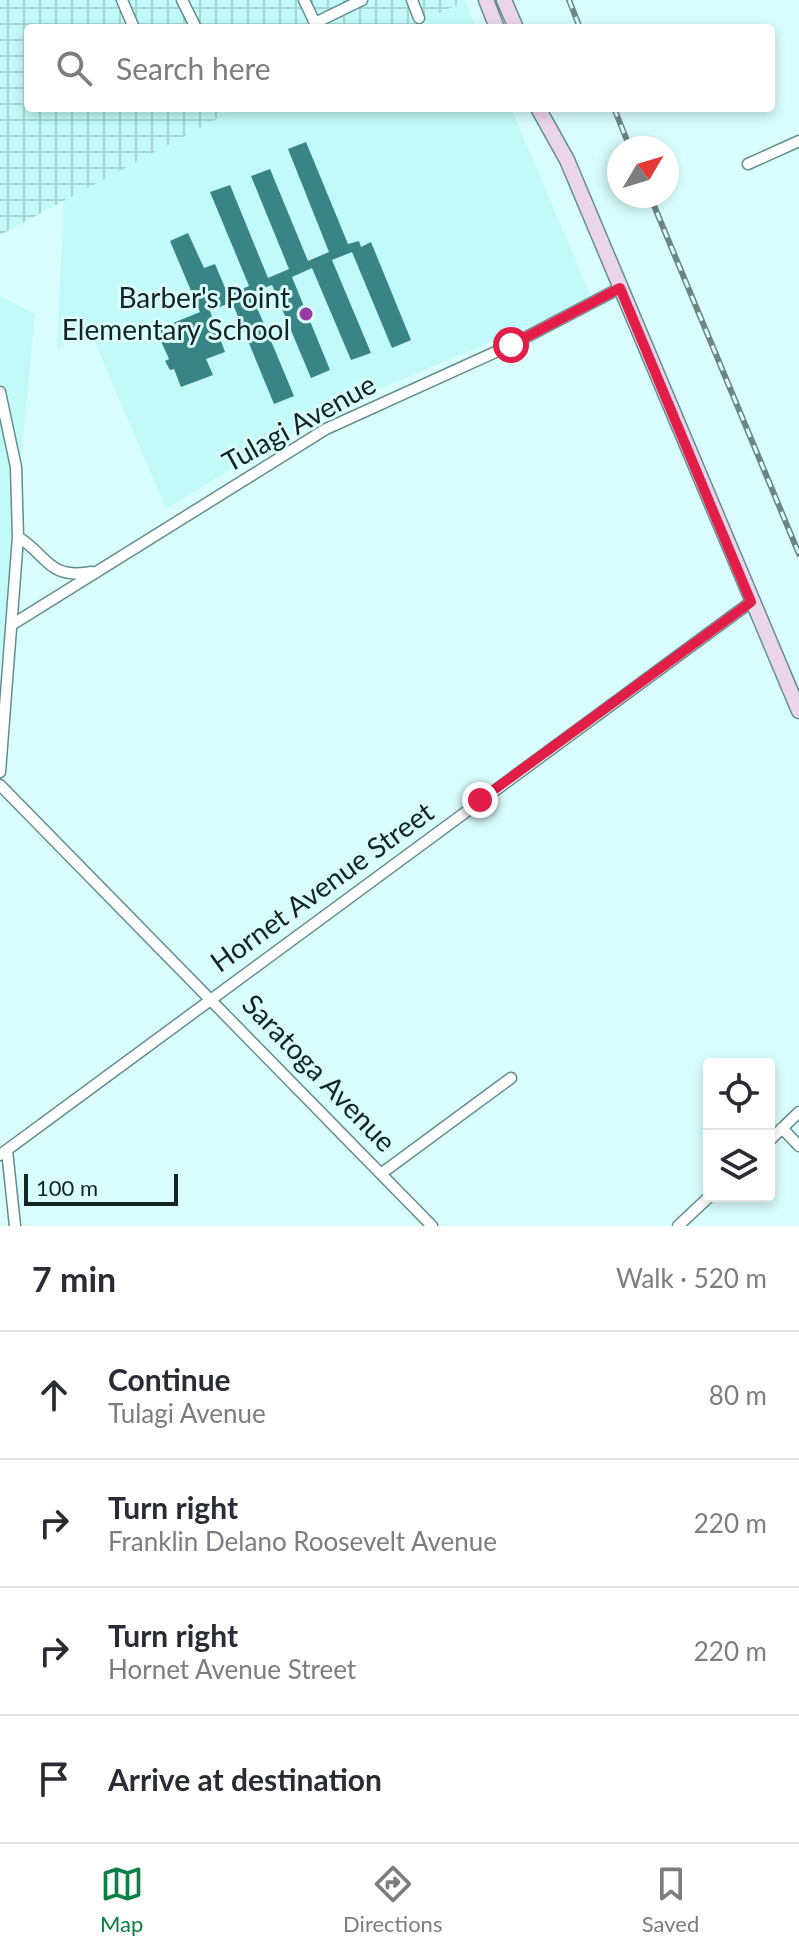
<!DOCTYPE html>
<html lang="en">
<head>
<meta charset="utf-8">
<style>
  :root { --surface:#fff; --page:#f2f2f3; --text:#2b2b33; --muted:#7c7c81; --line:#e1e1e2; --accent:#0b8043 }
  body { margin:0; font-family:Lato,sans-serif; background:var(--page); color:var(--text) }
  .controls { position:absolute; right:24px; bottom:24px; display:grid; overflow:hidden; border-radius:8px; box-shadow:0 4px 12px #0003 }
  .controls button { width:72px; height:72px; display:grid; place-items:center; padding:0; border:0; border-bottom:2px solid var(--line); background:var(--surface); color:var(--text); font:40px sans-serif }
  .compass { position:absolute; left:607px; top:136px; width:72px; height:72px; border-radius:50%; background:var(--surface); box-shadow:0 4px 12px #0003; rotate:52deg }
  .scale { position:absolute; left:24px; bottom:20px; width:154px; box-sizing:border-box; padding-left:8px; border:4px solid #122424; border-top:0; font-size:22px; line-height:28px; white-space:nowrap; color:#122424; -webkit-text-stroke:6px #d8fdfc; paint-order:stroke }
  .stop { position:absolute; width:24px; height:24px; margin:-18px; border:6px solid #e11d48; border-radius:50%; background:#fff }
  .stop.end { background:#e11d48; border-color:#fff; box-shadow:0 2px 8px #0008 }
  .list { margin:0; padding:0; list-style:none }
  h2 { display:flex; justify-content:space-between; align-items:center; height:104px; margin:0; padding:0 32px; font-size:34px }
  h2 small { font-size:26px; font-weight:400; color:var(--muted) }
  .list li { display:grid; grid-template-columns:52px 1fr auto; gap:24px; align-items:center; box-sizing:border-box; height:128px; padding:0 32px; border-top:2px solid var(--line) }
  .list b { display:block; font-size:30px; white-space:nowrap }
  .list p { margin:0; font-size:26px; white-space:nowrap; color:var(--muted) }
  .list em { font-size:26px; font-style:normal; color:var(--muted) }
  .icon { flex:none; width:44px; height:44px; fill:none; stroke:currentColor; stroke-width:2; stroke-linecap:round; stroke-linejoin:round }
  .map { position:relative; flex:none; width:799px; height:1226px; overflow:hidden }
  .search { position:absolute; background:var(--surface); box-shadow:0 4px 12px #0003; left:24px; right:24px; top:24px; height:88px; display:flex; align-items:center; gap:20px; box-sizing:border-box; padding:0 28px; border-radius:8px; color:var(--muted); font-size:30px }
  .sheet { height:616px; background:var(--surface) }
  nav { display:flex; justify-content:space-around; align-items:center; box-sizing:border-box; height:112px; border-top:2px solid var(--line); background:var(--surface); font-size:22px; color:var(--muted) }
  nav a { display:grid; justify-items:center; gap:4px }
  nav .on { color:var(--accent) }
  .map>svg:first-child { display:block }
  .built { fill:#c1faf9 }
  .industrial { fill:url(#industrial-grid) }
  .building { fill:#398484 }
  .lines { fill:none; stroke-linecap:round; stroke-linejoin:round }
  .street-casing { stroke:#638e8d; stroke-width:13 }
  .secondary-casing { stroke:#638e8d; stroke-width:17 }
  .street { stroke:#fff; stroke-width:10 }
  .secondary { stroke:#ebd5ed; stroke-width:14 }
  .rail-casing { stroke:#6b8685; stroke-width:6 }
  .rail { stroke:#d8fdfc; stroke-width:3; stroke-dasharray:9; stroke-linecap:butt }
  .route { stroke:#e11d48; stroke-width:10 }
  .poi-dot { fill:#9839a2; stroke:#d8fdfc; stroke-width:3 }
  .labels { text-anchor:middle; stroke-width:6; stroke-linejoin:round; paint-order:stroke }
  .poi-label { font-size:28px; fill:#122424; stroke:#d8fdfc; text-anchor:end }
  .street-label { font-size:28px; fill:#122424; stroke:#d8fdfc }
</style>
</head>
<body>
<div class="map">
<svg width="799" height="1226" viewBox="0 0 799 1226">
  <defs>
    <pattern id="industrial-grid" width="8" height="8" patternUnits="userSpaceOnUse" patternTransform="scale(2)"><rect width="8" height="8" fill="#c1faf9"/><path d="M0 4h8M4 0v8" fill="none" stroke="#a5d6d5"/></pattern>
  </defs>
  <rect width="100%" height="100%" fill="#d8fdfc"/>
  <path class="built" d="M465 1 477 28H408Z
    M237 108H511L592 299 379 389 264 449 166 509 90 331 57 349 64 199Z
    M0 296 35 314 0 673Z"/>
  <path class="industrial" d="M0 0H465V1L408 28H28V108H237L0 235Z"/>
  <path class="building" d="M306 142 348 244 359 241 361 247 371 242 411 340 392 348 352 252 332 260 371 353 351 360 312 268 292 277 330 370 311 378 272 285 251 293 294 396 274 404 232 302 210 311 225 352 206 359 213 375 181 387 174 369 170 370 165 361 169 359 156 330 200 312 170 241 188 233 204 268 215 264 228 295 249 286 210 192 230 185 268 278 289 269 251 176 270 169 308 261 329 252 288 149Z"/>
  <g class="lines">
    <g class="street-casing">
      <path id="street" d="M122 0 134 28
        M182 0 196 28
        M304 0 315 23 362 0
        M412 0 419 18
        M748 164 799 141
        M0 392 16 467 18 537 0 772
        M18 537C47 554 47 580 92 572
        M13 624 326 429 511 345 620 288
        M0 785 432 1226
        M782 1128 799 1146
        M769 1141 799 1112
        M7 1150 15 1226
        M0 1155 751 602
        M382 1173 511 1078
        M678 1226 710 1196"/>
    </g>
    <g class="secondary-casing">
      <path id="secondary" d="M486 0 497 28
        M504 0 516 28
        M538 108 567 160 799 711"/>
    </g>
    <use href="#street" class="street"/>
    <use href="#secondary" class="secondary"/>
    <g class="rail-casing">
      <path id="rail" d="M569 0 580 28
        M614 108 630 148
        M650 196 799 554"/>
    </g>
    <use href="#rail" class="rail"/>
  </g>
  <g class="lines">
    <path class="route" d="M480 800 751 602 620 288 511 345"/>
  </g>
  <circle class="poi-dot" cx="306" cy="314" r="8"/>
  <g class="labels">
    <g class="poi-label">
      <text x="290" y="308">Barber's Point<tspan x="290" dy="32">Elementary School</tspan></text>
    </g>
    <g class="street-label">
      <text transform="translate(299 423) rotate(-29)" y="10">Tulagi Avenue</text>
      <text transform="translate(322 887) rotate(-36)" y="10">Hornet Avenue Street</text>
      <text transform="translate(319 1073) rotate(46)" y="10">Saratoga Avenue</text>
    </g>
  </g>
</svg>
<div class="controls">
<button><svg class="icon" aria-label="locate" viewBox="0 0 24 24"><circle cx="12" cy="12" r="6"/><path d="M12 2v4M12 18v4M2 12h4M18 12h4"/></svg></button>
<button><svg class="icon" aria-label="layers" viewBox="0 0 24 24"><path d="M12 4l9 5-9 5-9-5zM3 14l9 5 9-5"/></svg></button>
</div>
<svg class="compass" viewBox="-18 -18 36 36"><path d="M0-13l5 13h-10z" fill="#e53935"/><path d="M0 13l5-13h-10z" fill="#7c7c81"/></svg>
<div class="scale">100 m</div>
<div class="stop" style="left:511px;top:345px"></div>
<div class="stop end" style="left:480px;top:800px"></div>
<div class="search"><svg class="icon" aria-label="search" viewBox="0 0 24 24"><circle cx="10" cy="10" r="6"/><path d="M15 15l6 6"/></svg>Search here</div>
</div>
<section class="sheet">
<h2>7 min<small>Walk · 520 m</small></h2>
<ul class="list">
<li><svg class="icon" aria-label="ahead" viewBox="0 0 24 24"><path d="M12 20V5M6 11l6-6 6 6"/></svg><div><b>Continue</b><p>Tulagi Avenue</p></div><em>80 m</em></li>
<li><svg class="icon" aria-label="right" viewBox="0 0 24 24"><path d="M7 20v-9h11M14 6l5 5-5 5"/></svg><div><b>Turn right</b><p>Franklin Delano Roosevelt Avenue</p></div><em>220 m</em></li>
<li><svg class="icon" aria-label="right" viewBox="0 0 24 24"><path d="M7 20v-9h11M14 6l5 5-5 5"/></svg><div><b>Turn right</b><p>Hornet Avenue Street</p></div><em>220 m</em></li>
<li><svg class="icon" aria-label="arrive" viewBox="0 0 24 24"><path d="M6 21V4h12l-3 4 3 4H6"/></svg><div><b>Arrive at destination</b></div></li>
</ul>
</section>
<nav>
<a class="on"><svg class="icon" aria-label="map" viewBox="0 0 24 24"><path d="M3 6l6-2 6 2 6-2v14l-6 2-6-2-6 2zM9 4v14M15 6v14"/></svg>Map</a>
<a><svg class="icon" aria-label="directions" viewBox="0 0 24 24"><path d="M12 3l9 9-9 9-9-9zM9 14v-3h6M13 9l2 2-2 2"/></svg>Directions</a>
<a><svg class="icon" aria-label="saved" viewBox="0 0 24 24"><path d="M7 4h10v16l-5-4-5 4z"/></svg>Saved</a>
</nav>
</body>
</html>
